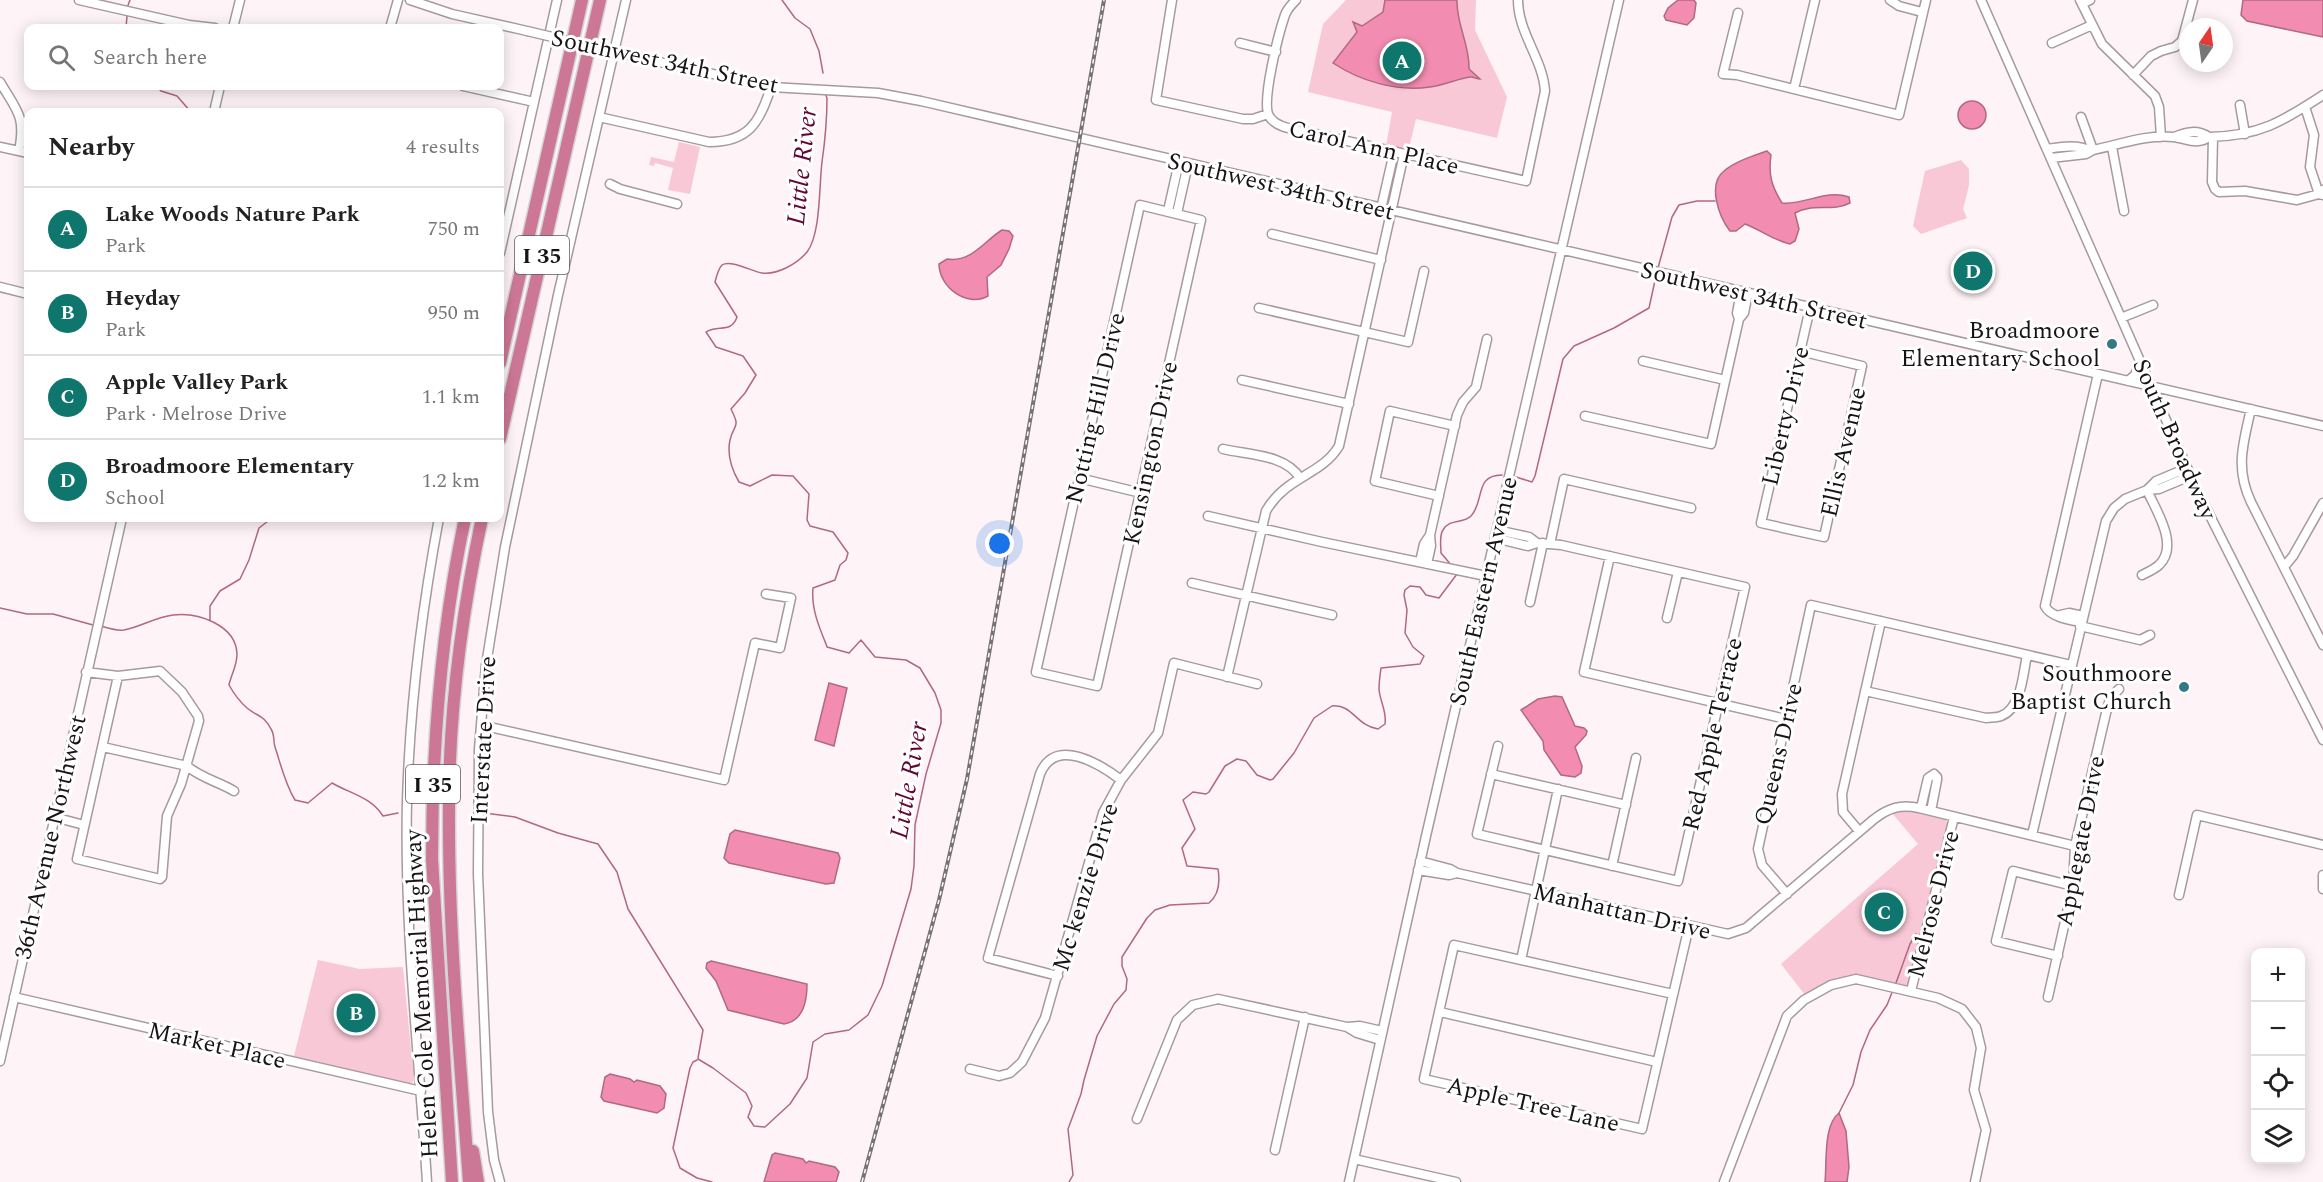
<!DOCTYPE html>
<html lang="en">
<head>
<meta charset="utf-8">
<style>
  :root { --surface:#fff; --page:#f2f2f2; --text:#222; --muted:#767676; --line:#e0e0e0; --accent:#0f766e }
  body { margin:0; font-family:Spectral,serif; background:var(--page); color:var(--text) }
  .controls { position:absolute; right:18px; bottom:18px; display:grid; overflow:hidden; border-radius:12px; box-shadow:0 3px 15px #0003 }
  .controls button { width:54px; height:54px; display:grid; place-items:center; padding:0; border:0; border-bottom:2px solid var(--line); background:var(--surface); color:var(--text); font:30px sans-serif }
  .compass { position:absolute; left:2179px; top:18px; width:54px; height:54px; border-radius:50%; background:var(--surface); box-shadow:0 3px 15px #0003; rotate:13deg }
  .you { position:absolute; left:1000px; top:544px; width:21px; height:21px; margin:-15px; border:4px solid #fff; border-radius:50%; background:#1a73e8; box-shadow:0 0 0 9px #1a73e833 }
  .badge { display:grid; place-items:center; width:39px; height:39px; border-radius:50%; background:var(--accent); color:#fff; font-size:20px; font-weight:700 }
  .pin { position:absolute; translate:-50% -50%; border:3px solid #fff; box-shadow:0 2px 6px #0006 }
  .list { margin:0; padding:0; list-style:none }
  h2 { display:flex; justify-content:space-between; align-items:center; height:78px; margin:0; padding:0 24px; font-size:26px }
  h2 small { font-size:20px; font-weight:400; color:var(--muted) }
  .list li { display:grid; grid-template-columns:39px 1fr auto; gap:18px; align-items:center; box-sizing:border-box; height:84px; padding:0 24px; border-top:2px solid var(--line) }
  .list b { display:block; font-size:22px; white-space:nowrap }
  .list p { margin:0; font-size:20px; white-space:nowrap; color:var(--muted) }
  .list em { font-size:20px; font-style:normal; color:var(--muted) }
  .icon { flex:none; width:33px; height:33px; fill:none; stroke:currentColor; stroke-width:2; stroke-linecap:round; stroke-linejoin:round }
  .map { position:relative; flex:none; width:2323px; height:1182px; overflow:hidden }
  .search { position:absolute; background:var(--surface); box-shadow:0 3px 15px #0003; left:24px; top:24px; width:480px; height:66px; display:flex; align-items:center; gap:15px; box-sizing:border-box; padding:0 21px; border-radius:12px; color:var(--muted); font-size:22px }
  .panel { position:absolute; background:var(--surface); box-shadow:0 3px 15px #0003; left:24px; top:108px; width:480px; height:414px; border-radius:12px }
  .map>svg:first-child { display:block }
  .green { fill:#f8c8d7 }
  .water { fill:#f28db1; stroke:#b16882; stroke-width:1.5 }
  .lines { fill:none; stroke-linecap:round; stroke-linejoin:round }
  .stream { stroke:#b16882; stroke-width:1.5 }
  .minor-casing { stroke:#a69a9e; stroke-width:11 }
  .highway-casing { stroke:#d5d5d5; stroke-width:15 }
  .minor { stroke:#fff; stroke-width:8 }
  .highway { stroke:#cd7796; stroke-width:12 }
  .rail-casing { stroke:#797274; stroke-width:4 }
  .rail { stroke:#fff; stroke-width:1.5; stroke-dasharray:4.5; stroke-linecap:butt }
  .minor-bridge-casing { stroke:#a69a9e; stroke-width:11; stroke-linecap:butt }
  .minor-bridge { stroke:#fff; stroke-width:8 }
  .poi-dot { fill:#337a84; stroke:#fff; stroke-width:2 }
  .labels { text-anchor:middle; stroke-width:6; stroke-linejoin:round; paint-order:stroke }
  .shield { fill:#fff; stroke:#5d5a5b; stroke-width:1.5 }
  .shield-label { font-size:22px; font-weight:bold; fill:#181315 }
  .street-label { font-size:24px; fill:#181315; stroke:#fff }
  .poi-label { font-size:24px; fill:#181315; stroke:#fff; text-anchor:end }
  .water-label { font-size:26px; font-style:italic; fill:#620735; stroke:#fff }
</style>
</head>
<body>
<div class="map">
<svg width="2323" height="1182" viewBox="0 0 2323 1182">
  <rect width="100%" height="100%" fill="#fef3f6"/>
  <path class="green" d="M1346 0H1476L1475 30 1507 97 1497 138 1416 119 1408 152 1386 146 1392 112 1308 92 1323 24Z
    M679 142 700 147 690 194 668 190 673 168 655 163 654 166 649 165 651 157 674 162Z
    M1961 160 1969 169V185L1963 209 1967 218 1921 234 1913 226 1925 171Z
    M1905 810 1945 818 1948 825 1912 976 1908 984 1904 986 1855 975 1834 979 1805 995 1781 964 1918 844 1892 813Z
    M318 960 360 969 403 967 414 1080 412 1083H406L294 1056Z"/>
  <path class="water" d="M1385 0H1457C1456 24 1470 45 1469 69L1480 79C1477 79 1474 77 1471 77 1463 77 1441 86 1430 87 1397 92 1360 81 1333 63L1357 32 1353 22 1362 26 1383 12Z
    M1678 0H1694L1696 3 1694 18 1687 25 1666 20 1664 16 1668 8Z
    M2243 0H2323V37L2247 21 2241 15Z
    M1958 115a14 14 0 1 1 28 0a14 14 0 1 1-28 0Z
    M1767 151 1771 155C1768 175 1772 187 1782 203 1806 205 1825 189 1849 197L1850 203C1833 212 1811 203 1795 213L1799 229 1795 241 1790 244C1773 240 1761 230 1745 224L1736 231H1730C1719 217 1707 184 1724 171 1736 161 1753 156 1767 151Z
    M1002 230 1009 231 1013 236 1009 249 1001 265 987 277 988 296C967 308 939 287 939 264L947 259C971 263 983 242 1002 230Z
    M829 683 847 688 834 746 815 740Z
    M1555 696 1562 697 1575 726 1584 728 1587 731 1586 735 1575 747 1582 766 1581 773 1575 777 1561 775 1544 750 1543 741 1521 710 1538 699Z
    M735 830 838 853 840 858 834 883 826 884 729 863 724 858 730 834Z
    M711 961 807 984C807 1001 803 1021 784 1024L728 1010 716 981 706 968 707 963Z
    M610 1074 630 1079 634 1082 637 1080 660 1086 666 1094 664 1108 657 1113 604 1101 601 1097 605 1077Z
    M1839 1113 1846 1131 1849 1167 1847 1182H1825C1827 1163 1823 1125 1839 1113Z
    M775 1153 803 1159 806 1163 809 1161 835 1167 839 1172 836 1182H764L772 1155Z"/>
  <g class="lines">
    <path class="stream" d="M782 0 795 18 810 29 819 51 823 73
      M127 8 130 0
      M126 28 127 16
      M156 86 161 91 177 96 191 112
      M1658 268 1672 217 1679 205 1697 201H1715
      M1516 477 1532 482 1535 476 1563 359 1574 346 1614 328 1649 308 1656 276
      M1452 566 1441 553C1441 546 1439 536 1443 530 1450 518 1463 524 1471 516 1485 501 1474 475 1502 475
      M0 608 27 614H53L93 625
      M210 620V606L220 591 240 579 249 560 259 528 272 518
      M101 626C108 628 117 631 124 630 140 627 156 617 173 615 198 612 236 625 237 654 237 666 231 675 229 685 234 694 239 701 247 708 258 717 264 715 271 729 275 735 273 741 275 747 281 765 285 784 295 800L308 803 332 783C351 794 371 797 383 816L398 813
      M484 813 515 817 558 833 598 844 617 872 628 909 703 1030 698 1058
      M1896 983 1910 944 1916 934
      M698 1059 713 1068 746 1093 752 1106 748 1117 754 1126 765 1127 790 1104 807 1078 813 1042 825 1034 849 1030 868 1015 882 986 911 889 914 866 915 825 926 774 941 723V710L935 693 920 668 906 660 875 657 861 640 849 653 827 647 826 644C819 627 811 608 813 588L835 580 840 565 846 560 848 553 833 532 810 526 807 520 809 494 793 476 772 475 750 486 739 482C732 470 727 454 730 440 734 423 741 429 731 409L745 393 756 375 743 356 716 347 706 332C718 324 731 334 737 317L715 282C716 278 719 268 722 265 731 259 753 272 762 273 777 275 797 264 807 252 821 234 819 185 822 162 825 141 827 120 827 98L825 93
      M697 1060 693 1062 690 1068 673 1148 680 1168 697 1178 712 1182
      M1839 1113 1853 1085 1861 1052 1870 1030 1887 1005 1893 990
      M1069 1182 1073 1175 1068 1129 1081 1094 1084 1080 1097 1036 1114 1004 1126 990 1127 979 1122 966V957L1147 918 1155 910 1170 905 1209 903C1219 895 1220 881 1218 869L1187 866 1182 848 1195 829 1183 800 1193 792 1206 794 1209 792 1225 766 1237 759 1246 761 1257 775 1270 780 1273 779 1294 753 1314 718 1332 706C1353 704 1355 725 1378 729L1385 724C1387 711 1380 702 1379 689 1379 682 1380 675 1381 668L1420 664 1424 656 1413 647 1405 633 1407 610 1404 595 1405 590 1410 586 1420 587 1426 595 1439 598 1457 574"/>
    <g class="minor-casing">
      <path id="minor" d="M79 0 189 25 215 28
        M410 0 452 14 527 31
        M1172 0 1156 100 1243 119H1253L1268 114
        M1296 0C1291 5 1287 9 1285 15 1279 32 1261 102 1269 116 1276 128 1294 129 1307 132L1526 181 1545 91C1543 59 1518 33 1518 0
        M1890 0 1899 6 1922 12
        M1981 0 2196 488 2323 740
        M2080 0 2102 44 2155 96 2159 107 2161 137
        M2082 4 2090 0
        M1738 13 1723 74 1737 75 1899 115 1926 0
        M233 28 240 0
        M390 28 398 0
        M1240 43 1276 52
        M2052 43 2092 25
        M637 57 771 87 878 93 921 101 2323 426
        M2133 75 2151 56 2161 51 2175 47 2182 41 2193 0
        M0 82C17 111 26 116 19 151
        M463 86 534 102
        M1794 89 1815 0
        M2240 105 2245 134
        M2305 107 2314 135 2310 167 2319 194 2323 190
        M214 112 220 86
        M599 117 709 142C749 142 760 122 771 87
        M2081 117 2093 150
        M2209 137C2259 136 2282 122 2323 95
        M2213 137 2212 182 2215 189 2219 192 2245 191 2297 200 2319 194 2323 195
        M0 147 28 153
        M2112 147 2124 211
        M2047 149C2061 147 2077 144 2091 151
        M2051 158 2086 154 2093 150C2118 145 2147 134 2173 137 2186 138 2196 146 2209 137 2197 129 2186 132 2174 137
        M610 184 620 189 677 204
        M1140 205 1201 220 1097 686 1036 672Z
        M1381 209 1394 152
        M1168 211 1179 162
        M1177 213 1188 164
        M1272 234 1381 260
        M500 253 557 0
        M0 287 28 294
        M1259 308 1408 342 1424 271
        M2121 318 2153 305
        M1739 319 1737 313 1741 292
        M1800 351 1862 366 1824 537 1761 523 1810 308
        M1643 361 1725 380
        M1242 380 1349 404
        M2128 381 2135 375 2140 362
        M2251 409C2243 444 2235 468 2251 502L2323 645
        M1585 416 1711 444 1739 319 1744 313 1748 293
        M1223 449C1248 455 1285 454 1300 478
        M1079 478 1141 493
        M2147 490 2159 489 2190 476
        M1439 496 1375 481 1390 411 1455 426
        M1208 516 1322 542 1486 576
        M1497 530 1529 537 1537 543
        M1495 538 1528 546 1537 543 1561 545 1745 587 1678 881 1477 834 1498 746
        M1550 544 1564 479 1691 508
        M1610 556 1584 672 1786 719
        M1420 562 1424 544 1430 535
        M1427 564 1431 546 1430 535 1457 415 1463 402 1476 387 1487 339
        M2284 567 2293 556 2323 503
        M2142 575C2148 572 2155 569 2159 565 2180 545 2155 509 2147 490
        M1192 583 1332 615
        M1530 602 1543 543
        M2060 615 2069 613 2083 616
        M1667 618 1678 572
        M2081 622C2070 620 2050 617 2045 606L2098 374
        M2080 626 2140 640 2150 635
        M86 672 118 676 160 671 182 692 198 716 199 721 181 784 167 816 162 877 160 879 77 859 118 676
        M1227 677 1266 511C1286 476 1321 476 1339 446L1404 154
        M1865 691 1986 718C1990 717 1997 718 2001 716 2022 708 2023 673 2027 655
        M481 725 724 780 755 643 780 648 791 598 766 594
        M103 747 187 766C201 778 219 782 234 791
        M1491 774 1626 805
        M1921 808 1928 778 1934 774 1937 777V780L1931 811
        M54 817 84 825
        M1859 831 1843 812 1842 794 1881 621
        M2032 835 2106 521 2114 508 2125 499 2147 490 2156 481 2187 468
        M1420 861 1450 869 1457 873 1728 934 1746 928 1873 820C1888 808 1900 804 1919 808L2075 846
        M1612 866 1636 758
        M1418 870 1449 875 1457 873
        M2323 875V889
        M1787 894 1762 865 1758 849 1811 605 2071 665
        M2179 895 2197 815 2323 845
        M2058 956 1996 941 2013 871 2073 886
        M1521 960 1558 789
        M1058 976 988 958 1040 774C1055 736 1100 764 1121 780
        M1911 991 1954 817
        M1673 994 1454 945 1424 1079 1642 1129 1689 926
        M14 997 421 1091
        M2048 997 2073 886 2075 846 2106 713 2110 699 2119 689
        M1440 1012 1657 1062
        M1347 1027 1357 1033 1380 1040
        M0 1061 122 518
        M970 1069 999 1076 1010 1073 1022 1062 1045 1018 1103 813 1121 780 1158 733 1174 663 1257 684
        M1137 1119 1177 1020 1193 1005 1218 999 1347 1027 1360 1026 1382 1031
        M1275 1150 1305 1017
        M1354 1159 1456 1182
        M427 1182C419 1056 404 928 407 801 410 703 421 614 439 518
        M500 1182 494 1160 488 1112 478 874 479 749 486 665 505 547 558 295 626 0
        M1349 1182 1426 836 1619 0
        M1724 1182 1787 1016 1804 1000 1831 985 1856 979 1938 998 1962 1009 1976 1027 1981 1048 1974 1090 1986 1130 1975 1182"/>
    </g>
    <g class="highway-casing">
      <path id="highway" d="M500 363 582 0
        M500 439 600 0
        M473 1151 478 1182
        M452 1182 432 859C432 744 441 631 465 518
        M469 1182C460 1057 448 931 449 806 449 709 462 612 482 518"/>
    </g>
    <use href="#minor" class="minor"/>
    <use href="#highway" class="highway"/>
    <g class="rail-casing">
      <path id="rail" d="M862 1182 939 900 967 779 1104 0"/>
    </g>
    <use href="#rail" class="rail"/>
    <g class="minor-bridge-casing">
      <path id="minor-bridge" d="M527 31 637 57"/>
    </g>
    <use href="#minor-bridge" class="minor-bridge"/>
  </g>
  <g class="poi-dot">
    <circle cx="2112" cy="344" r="6"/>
    <circle cx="2184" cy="687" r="6"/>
  </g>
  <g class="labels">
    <g class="shield">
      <rect x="515" y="236" width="54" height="38" rx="4.5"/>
      <rect x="406" y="765" width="54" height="38" rx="4.5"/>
    </g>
    <g class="shield-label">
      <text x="542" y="263">I 35</text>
      <text x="433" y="792">I 35</text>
    </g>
    <g class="street-label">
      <text transform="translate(665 61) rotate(12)" y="8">Southwest 34th Street</text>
      <text transform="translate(1374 147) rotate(13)" y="8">Carol Ann Place</text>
      <text transform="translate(1281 186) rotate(13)" y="8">Southwest 34th Street</text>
      <text transform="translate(1754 295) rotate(13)" y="8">Southwest 34th Street</text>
      <text transform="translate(1095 408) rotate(-77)" y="8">Notting Hill Drive</text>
      <text transform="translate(1785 416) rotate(-77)" y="8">Liberty Drive</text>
      <text transform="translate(2175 439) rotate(66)" y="8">South Broadway</text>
      <text transform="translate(1843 452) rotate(-77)" y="8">Ellis Avenue</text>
      <text transform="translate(1150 453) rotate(-78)" y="8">Kensington Drive</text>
      <text transform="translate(1483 591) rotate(-77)" y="8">South Eastern Avenue</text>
      <text transform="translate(1712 734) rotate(-77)" y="8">Red Apple Terrace</text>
      <text transform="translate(483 740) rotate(-87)" y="8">Interstate Drive</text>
      <text transform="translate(1778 754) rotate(-77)" y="8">Queens Drive</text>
      <text transform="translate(50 837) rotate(-77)" y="8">36th Avenue Northwest</text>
      <text transform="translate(2080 841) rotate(-79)" y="8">Applegate Drive</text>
      <text transform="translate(1085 887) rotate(-73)" y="8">Mc kenzie Drive</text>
      <text transform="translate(1933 904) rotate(-76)" y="8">Melrose Drive</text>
      <text transform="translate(1622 911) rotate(13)" y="8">Manhattan Drive</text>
      <text transform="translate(421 994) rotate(-93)" y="8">Helen Cole Memorial Highway</text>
      <text transform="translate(217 1045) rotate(13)" y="8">Market Place</text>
      <text transform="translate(1533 1104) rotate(13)" y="8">Apple Tree Lane</text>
    </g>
    <g class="poi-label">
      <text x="2100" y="338">Broadmoore<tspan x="2100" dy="28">Elementary School</tspan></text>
      <text x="2172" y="681">Southmoore<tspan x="2172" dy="28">Baptist Church</tspan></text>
    </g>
    <g class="water-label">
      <text transform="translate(801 166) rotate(-84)" y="9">Little River</text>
      <text transform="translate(908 780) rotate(-80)" y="9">Little River</text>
    </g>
  </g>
</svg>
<div class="controls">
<button>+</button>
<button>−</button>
<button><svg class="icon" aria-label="locate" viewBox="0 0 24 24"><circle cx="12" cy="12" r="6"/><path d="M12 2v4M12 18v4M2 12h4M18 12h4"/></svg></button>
<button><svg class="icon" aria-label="layers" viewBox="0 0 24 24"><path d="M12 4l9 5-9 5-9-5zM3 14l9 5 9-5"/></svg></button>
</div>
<svg class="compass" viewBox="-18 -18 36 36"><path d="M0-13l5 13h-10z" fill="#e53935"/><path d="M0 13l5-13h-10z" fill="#767676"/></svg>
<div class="you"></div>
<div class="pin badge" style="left:1402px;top:61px">A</div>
<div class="pin badge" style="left:356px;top:1013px">B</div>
<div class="pin badge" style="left:1884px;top:912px">C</div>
<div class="pin badge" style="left:1973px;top:271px">D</div>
<div class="search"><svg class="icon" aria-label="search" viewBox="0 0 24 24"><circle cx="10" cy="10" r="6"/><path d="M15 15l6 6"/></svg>Search here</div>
<section class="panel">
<h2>Nearby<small>4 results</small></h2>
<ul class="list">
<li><span class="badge">A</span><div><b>Lake Woods Nature Park</b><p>Park</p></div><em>750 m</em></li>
<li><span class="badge">B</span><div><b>Heyday</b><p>Park</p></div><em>950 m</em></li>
<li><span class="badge">C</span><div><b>Apple Valley Park</b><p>Park · Melrose Drive</p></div><em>1.1 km</em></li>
<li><span class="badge">D</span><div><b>Broadmoore Elementary</b><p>School</p></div><em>1.2 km</em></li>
</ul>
</section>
</div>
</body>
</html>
